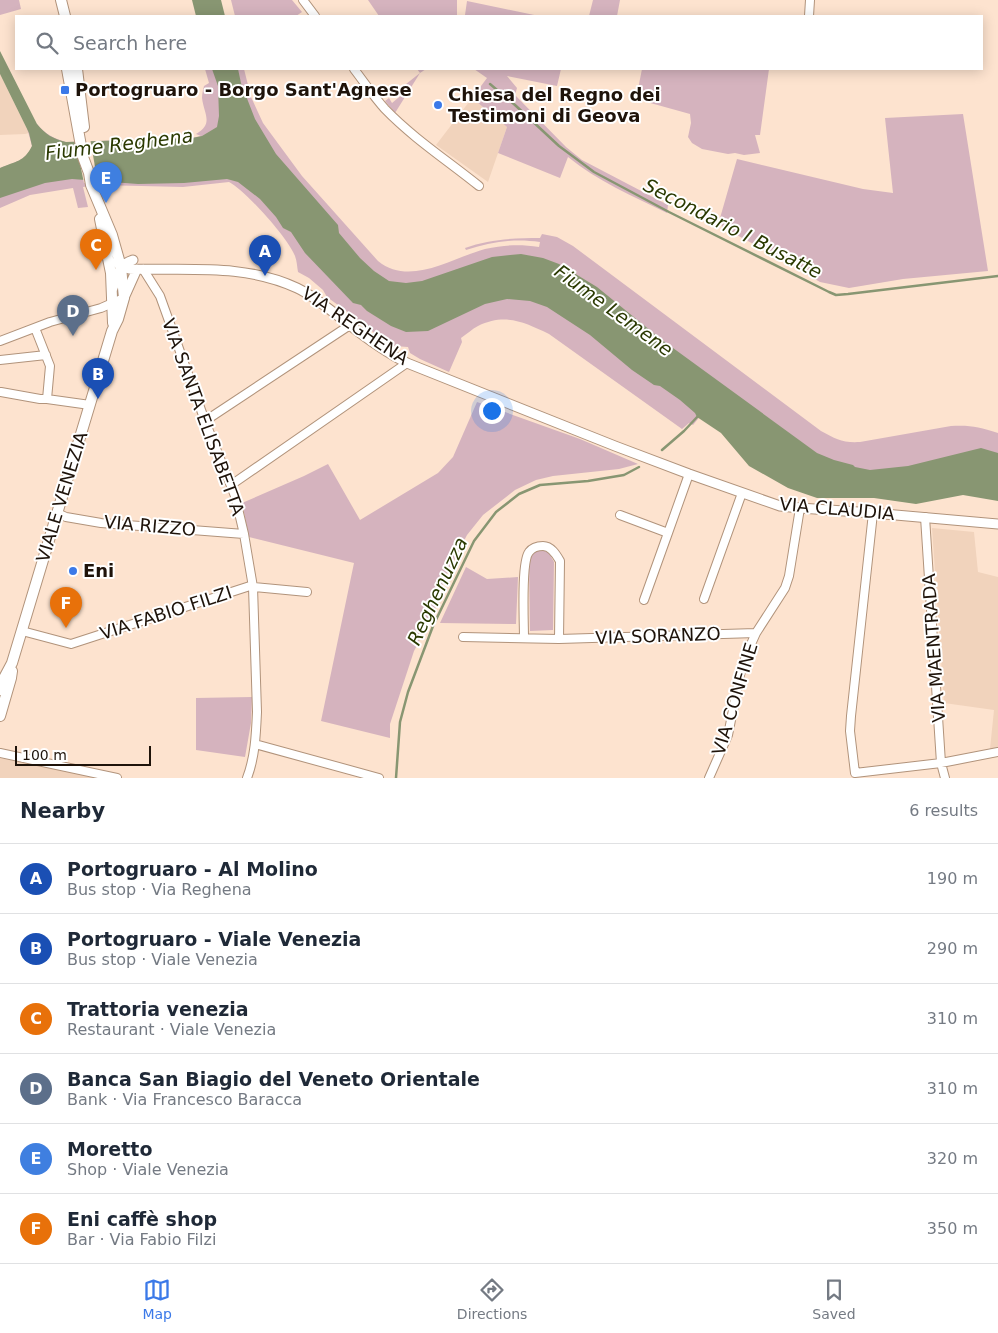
<!DOCTYPE html>
<html lang="en">
<head>
<meta charset="utf-8">
<style>
  :root { --surface:#fff; --page:#f2f2f3; --text:#1f2937; --muted:#747a83; --line:#e0e1e3; --accent:#3b79e8 }
  body { margin:0; font-family:"DejaVu Sans",sans-serif; background:var(--page); color:var(--text) }
  .scale { position:absolute; left:15px; bottom:12px; width:136px; box-sizing:border-box; padding-left:5px; border:2px solid #1e130a; border-top:0; font-size:14px; line-height:18px; white-space:nowrap; color:#1e130a; -webkit-text-stroke:4px #fff; paint-order:stroke }
  .you { position:absolute; left:491px; top:410px; width:18px; height:18px; margin:-12px; border:4px solid #fff; border-radius:50%; background:#1a73e8; box-shadow:0 0 0 8px #1a73e833 }
  .badge { display:grid; place-items:center; width:32px; height:32px; border-radius:50%; background:var(--accent); color:#fff; font-size:16px; font-weight:700 }
  .pin { position:absolute; translate:-50% -41px; filter:drop-shadow(0 1px 2px #0008) }
  .pin::after { content:''; position:absolute; top:26px; width:18px; height:15px; background:inherit; clip-path:polygon(0 0,100% 0,50% 100%) }
  .list { margin:0; padding:0; list-style:none }
  h2 { display:flex; justify-content:space-between; align-items:center; height:65px; margin:0; padding:0 20px; font-size:21px }
  h2 small { font-size:16px; font-weight:400; color:var(--muted) }
  .list li { display:grid; grid-template-columns:32px 1fr auto; gap:15px; align-items:center; box-sizing:border-box; height:70px; padding:0 20px; border-top:1px solid var(--line) }
  .list b { display:block; font-size:19px; white-space:nowrap }
  .list p { margin:0; font-size:16px; white-space:nowrap; color:var(--muted) }
  .list em { font-size:16px; font-style:normal; color:var(--muted) }
  .icon { flex:none; width:28px; height:28px; fill:none; stroke:currentColor; stroke-width:2; stroke-linecap:round; stroke-linejoin:round }
  .map { position:relative; flex:none; width:998px; height:778px; overflow:hidden }
  .search { position:absolute; background:var(--surface); box-shadow:0 2px 12px #0003; left:15px; right:15px; top:15px; height:55px; display:flex; align-items:center; gap:12px; box-sizing:border-box; padding:0 18px; border-radius:0px; color:var(--muted); font-size:19px }
  .sheet { height:485px; background:var(--surface) }
  nav { display:flex; justify-content:space-around; align-items:center; box-sizing:border-box; height:70px; border-top:1px solid var(--line); background:var(--surface); font-size:14px; color:var(--muted) }
  nav a { display:grid; justify-items:center; gap:2px }
  nav .on { color:var(--accent) }
  .map>svg:first-child { display:block }
  .built { fill:#f1d3bc }
  .green { fill:#d5b3be }
  .water { fill:#889672 }
  .pier { fill:#fde3cf }
  .lines { fill:none; stroke-linecap:round; stroke-linejoin:round }
  .stream { stroke:#889672; stroke-width:2.5 }
  .minor-casing { stroke:#b1937b; stroke-width:10 }
  .tertiary-casing { stroke:#b1937b; stroke-width:11 }
  .secondary-casing { stroke:#b1937b; stroke-width:12 }
  .minor { stroke:#fff; stroke-width:8 }
  .tertiary { stroke:#fff; stroke-width:9 }
  .secondary { stroke:#fff; stroke-width:10 }
  .poi-dot { fill:#3b79e8; stroke:#fff; stroke-width:2 }
  .labels { text-anchor:middle; stroke-width:4; stroke-linejoin:round; paint-order:stroke }
  .poi-label { font-size:18px; font-weight:bold; fill:#1e130a; stroke:#fff; text-anchor:start }
  .street-label { font-size:18px; fill:#1e130a; stroke:#fff }
  .water-label { font-size:19px; font-style:italic; fill:#2a3900; stroke:#fff }
</style>
</head>
<body>
<div class="map">
<svg width="998" height="778" viewBox="0 0 998 778">
  <rect width="100%" height="100%" fill="#fde3cf"/>
  <path class="built" d="M0 74 29 133 25 134 0 135Z
    M472 98 507 127 488 182 436 145Z
    M932 528 974 532 978 572 998 577V747L990 749 994 710 944 703Z
    M0 758 46 767 97 778H0Z"/>
  <path class="green" d="M0 0H19L21 9 0 15Z
    M231 0H292L302 12 296 16H235Z
    M368 0H457V16H379Z
    M593 0H620L617 16H589Z
    M467 1 539 16H473L465 15Z
    M205 69H244L251 97 263 123 302 176 378 261C410 287 452 258 485 249 505 245 519 244 539 247L540 242C514 238 490 242 466 250L465 248C489 239 515 238 540 238L542 234 557 237 573 246 821 431C836 439 842 443 860 442L951 426C971 425 979 427 998 433V488L893 497 706 409 693 425 689 423 682 429 549 334C524 322 505 313 478 326 472 329 467 334 461 338L462 342 449 372 420 359 410 353 408 347 394 346 373 332 353 316 327 297 323 290 309 278 298 272C297 267 297 261 295 256 288 238 246 191 229 182L183 187 99 185 83 187 88 207 78 208 73 188 30 195 0 208V168C15 162 26 161 32 146L27 128 37 124C45 134 53 138 66 142L192 138 201 136 196 134C214 124 204 114 202 98 202 94 203 90 204 86L209 83Z
    M417 69H426L420 73 395 113 385 101 389 98 392 103 404 93 401 88 420 73Z
    M474 69H561L557 86 507 76 517 88 515 95 566 147 582 160 668 205 667 213C633 196 597 181 568 157L560 178 498 153 507 127 472 98 487 78Z
    M642 69H769L760 135H755L760 153 744 155 735 153 728 154 702 149 692 143 688 137 691 123 690 114 636 99Z
    M963 114 988 271 903 279 849 288 820 282 783 260 722 227 720 218 737 159 863 189 893 193 885 118Z
    M477 402 580 439 638 464 619 469 553 476 536 480 515 490 483 515 467 535 444 580 434 613 414 651 390 724V738L321 721 354 563 249 537 242 503 304 476 328 464 360 520 438 473 453 457Z
    M543 550 549 553 554 562 553 630 530 631 529 562 530 554 537 551Z
    M466 567 487 579 518 577 516 624 440 623Z
    M252 697 251 723 245 757 196 750V698Z"/>
  <path class="water" d="M192 0H221L225 16H196Z
    M0 51 37 124C45 134 53 139 66 142L192 138 202 136 217 127 219 116 218 86 212 69H238L241 83 255 119 276 154 338 225 339 233 360 258 374 271 389 281 406 283 422 281 492 257 510 255 521 254 543 258 559 264 597 287 662 340 817 453 834 460 853 465 855 467 870 470 908 466 981 448 998 453V501L963 495 916 504 874 498H817L788 488 749 466 721 433 697 417 695 413 680 400 660 386 654 385 632 370 590 335 547 307 530 301 507 299 485 304 428 331 406 332 391 326 367 311 361 305 353 303 305 253 291 232 283 228 276 217 260 199 238 182 227 179 184 183 138 184 72 179 45 183 0 198V168C16 161 24 162 32 146L29 133 0 74Z"/>
  <path class="pier" d="M90 138 98 184 84 183 75 139Z"/>
  <g class="lines">
    <path class="stream" d="M490 84 515 105 559 146 594 172 669 212 829 292 836 295 848 294 998 276
      M662 450 684 431 699 415
      M396 778 400 722 408 692 433 626 474 541 496 512 519 494 540 485 588 481 624 475 639 467"/>
    <g class="minor-casing">
      <path id="minor" d="M303 0 315 16
        M809 16 810 0
        M354 69C364 82 374 97 385 109 413 138 448 161 479 186
        M143 269 160 296 205 421 235 496 244 534 253 587 257 712C256 735 255 757 247 778
        M35 328 50 366 47 399
        M0 341 50 322 101 308 124 298
        M0 360 46 355
        M1 392 40 399H47L90 405
        M205 421 350 325
        M231 485 407 363
        M57 513 66 517 101 523 244 534
        M873 513 851 716 850 731 855 773 941 763 998 752
        M620 515 668 533 689 474
        M925 517 941 763 945 778
        M253 587 307 592
        M704 599 742 493
        M644 600 668 533
        M22 631 71 644 253 585
        M463 637 559 639 756 633
        M524 638C524 622 521 562 529 552 532 548 538 546 543 546 551 546 556 554 560 561L559 639
        M255 744 379 778
        M0 753 117 778
        M709 778 728 735 740 675 747 653 756 633 785 588 789 576 800 508"/>
    </g>
    <g class="tertiary-casing">
      <path id="tertiary" d="M116 262 121 267 129 269C186 271 244 263 297 288 316 297 331 311 347 323 366 338 385 352 407 363L615 446 689 474 780 506 800 508 873 513 998 524
        M113 288C119 274 116 266 133 260
        M124 298 137 269"/>
    </g>
    <g class="secondary-casing">
      <path id="secondary" d="M61 0 65 16
        M77 69 84 127
        M100 219 111 273 113 323
        M0 690 3 680 12 663 112 331 118 319 124 298 121 267 112 235 91 185 89 173 83 157 67 69
        M0 716 11 678 12 671"/>
    </g>
    <use href="#minor" class="minor"/>
    <use href="#tertiary" class="tertiary"/>
    <use href="#secondary" class="secondary"/>
  </g>
  <g class="poi-dot">
    <rect x="60" y="85" width="10" height="10" rx="2.5"/>
    <circle cx="438" cy="105" r="5"/>
    <circle cx="73" cy="571" r="5"/>
  </g>
  <g class="labels">
    <g class="poi-label">
      <text x="75" y="96">Portogruaro - Borgo Sant'Agnese</text>
      <text x="448" y="101">Chiesa del Regno dei<tspan x="448" dy="21">Testimoni di Geova</tspan></text>
      <text x="83" y="577">Eni</text>
    </g>
    <g class="street-label">
      <text transform="translate(355 326) rotate(34)" y="6">VIA REGHENA</text>
      <text transform="translate(203 417) rotate(70)" y="6">VIA SANTA ELISABETTA</text>
      <text transform="translate(62 497) rotate(-73)" y="6">VIALE VENEZIA</text>
      <text transform="translate(837 509) rotate(5)" y="6">VIA CLAUDIA</text>
      <text transform="translate(150 526) rotate(5)" y="6">VIA RIZZO</text>
      <text transform="translate(166 613) rotate(-18)" y="6">VIA FABIO FILZI</text>
      <text transform="translate(658 636) rotate(-2)" y="6">VIA SORANZO</text>
      <text transform="translate(934 648) rotate(-94)" y="6">VIA MAENTRADA</text>
      <text transform="translate(735 699) rotate(-73)" y="6">VIA CONFINE</text>
    </g>
    <g class="water-label">
      <text transform="translate(119 144) rotate(-7)" y="7">Fiume Reghena</text>
      <text transform="translate(733 228) rotate(27)" y="7">Secondario I Busatte</text>
      <text transform="translate(614 310) rotate(36)" y="7">Fiume Lemene</text>
      <text transform="translate(437 591) rotate(-65)" y="7">Reghenuzza</text>
    </g>
  </g>
</svg>
<div class="scale">100 m</div>
<div class="you"></div>
<div class="pin badge" style="left:265px;top:276px;background:#1a4fb4">A</div>
<div class="pin badge" style="left:98px;top:399px;background:#1a4fb4">B</div>
<div class="pin badge" style="left:96px;top:270px;background:#e8710a">C</div>
<div class="pin badge" style="left:73px;top:336px;background:#5c6f8a">D</div>
<div class="pin badge" style="left:106px;top:203px;background:#3f7fe0">E</div>
<div class="pin badge" style="left:66px;top:628px;background:#e8710a">F</div>
<div class="search"><svg class="icon" aria-label="search" viewBox="0 0 24 24"><circle cx="10" cy="10" r="6"/><path d="M15 15l6 6"/></svg>Search here</div>
</div>
<section class="sheet">
<h2>Nearby<small>6 results</small></h2>
<ul class="list">
<li><span class="badge" style="background:#1a4fb4">A</span><div><b>Portogruaro - Al Molino</b><p>Bus stop · Via Reghena</p></div><em>190 m</em></li>
<li><span class="badge" style="background:#1a4fb4">B</span><div><b>Portogruaro - Viale Venezia</b><p>Bus stop · Viale Venezia</p></div><em>290 m</em></li>
<li><span class="badge" style="background:#e8710a">C</span><div><b>Trattoria venezia</b><p>Restaurant · Viale Venezia</p></div><em>310 m</em></li>
<li><span class="badge" style="background:#5c6f8a">D</span><div><b>Banca San Biagio del Veneto Orientale</b><p>Bank · Via Francesco Baracca</p></div><em>310 m</em></li>
<li><span class="badge" style="background:#3f7fe0">E</span><div><b>Moretto</b><p>Shop · Viale Venezia</p></div><em>320 m</em></li>
<li><span class="badge" style="background:#e8710a">F</span><div><b>Eni caffè shop</b><p>Bar · Via Fabio Filzi</p></div><em>350 m</em></li>
</ul>
</section>
<nav>
<a class="on"><svg class="icon" aria-label="map" viewBox="0 0 24 24"><path d="M3 6l6-2 6 2 6-2v14l-6 2-6-2-6 2zM9 4v14M15 6v14"/></svg>Map</a>
<a><svg class="icon" aria-label="directions" viewBox="0 0 24 24"><path d="M12 3l9 9-9 9-9-9zM9 14v-3h6M13 9l2 2-2 2"/></svg>Directions</a>
<a><svg class="icon" aria-label="saved" viewBox="0 0 24 24"><path d="M7 4h10v16l-5-4-5 4z"/></svg>Saved</a>
</nav>
</body>
</html>
